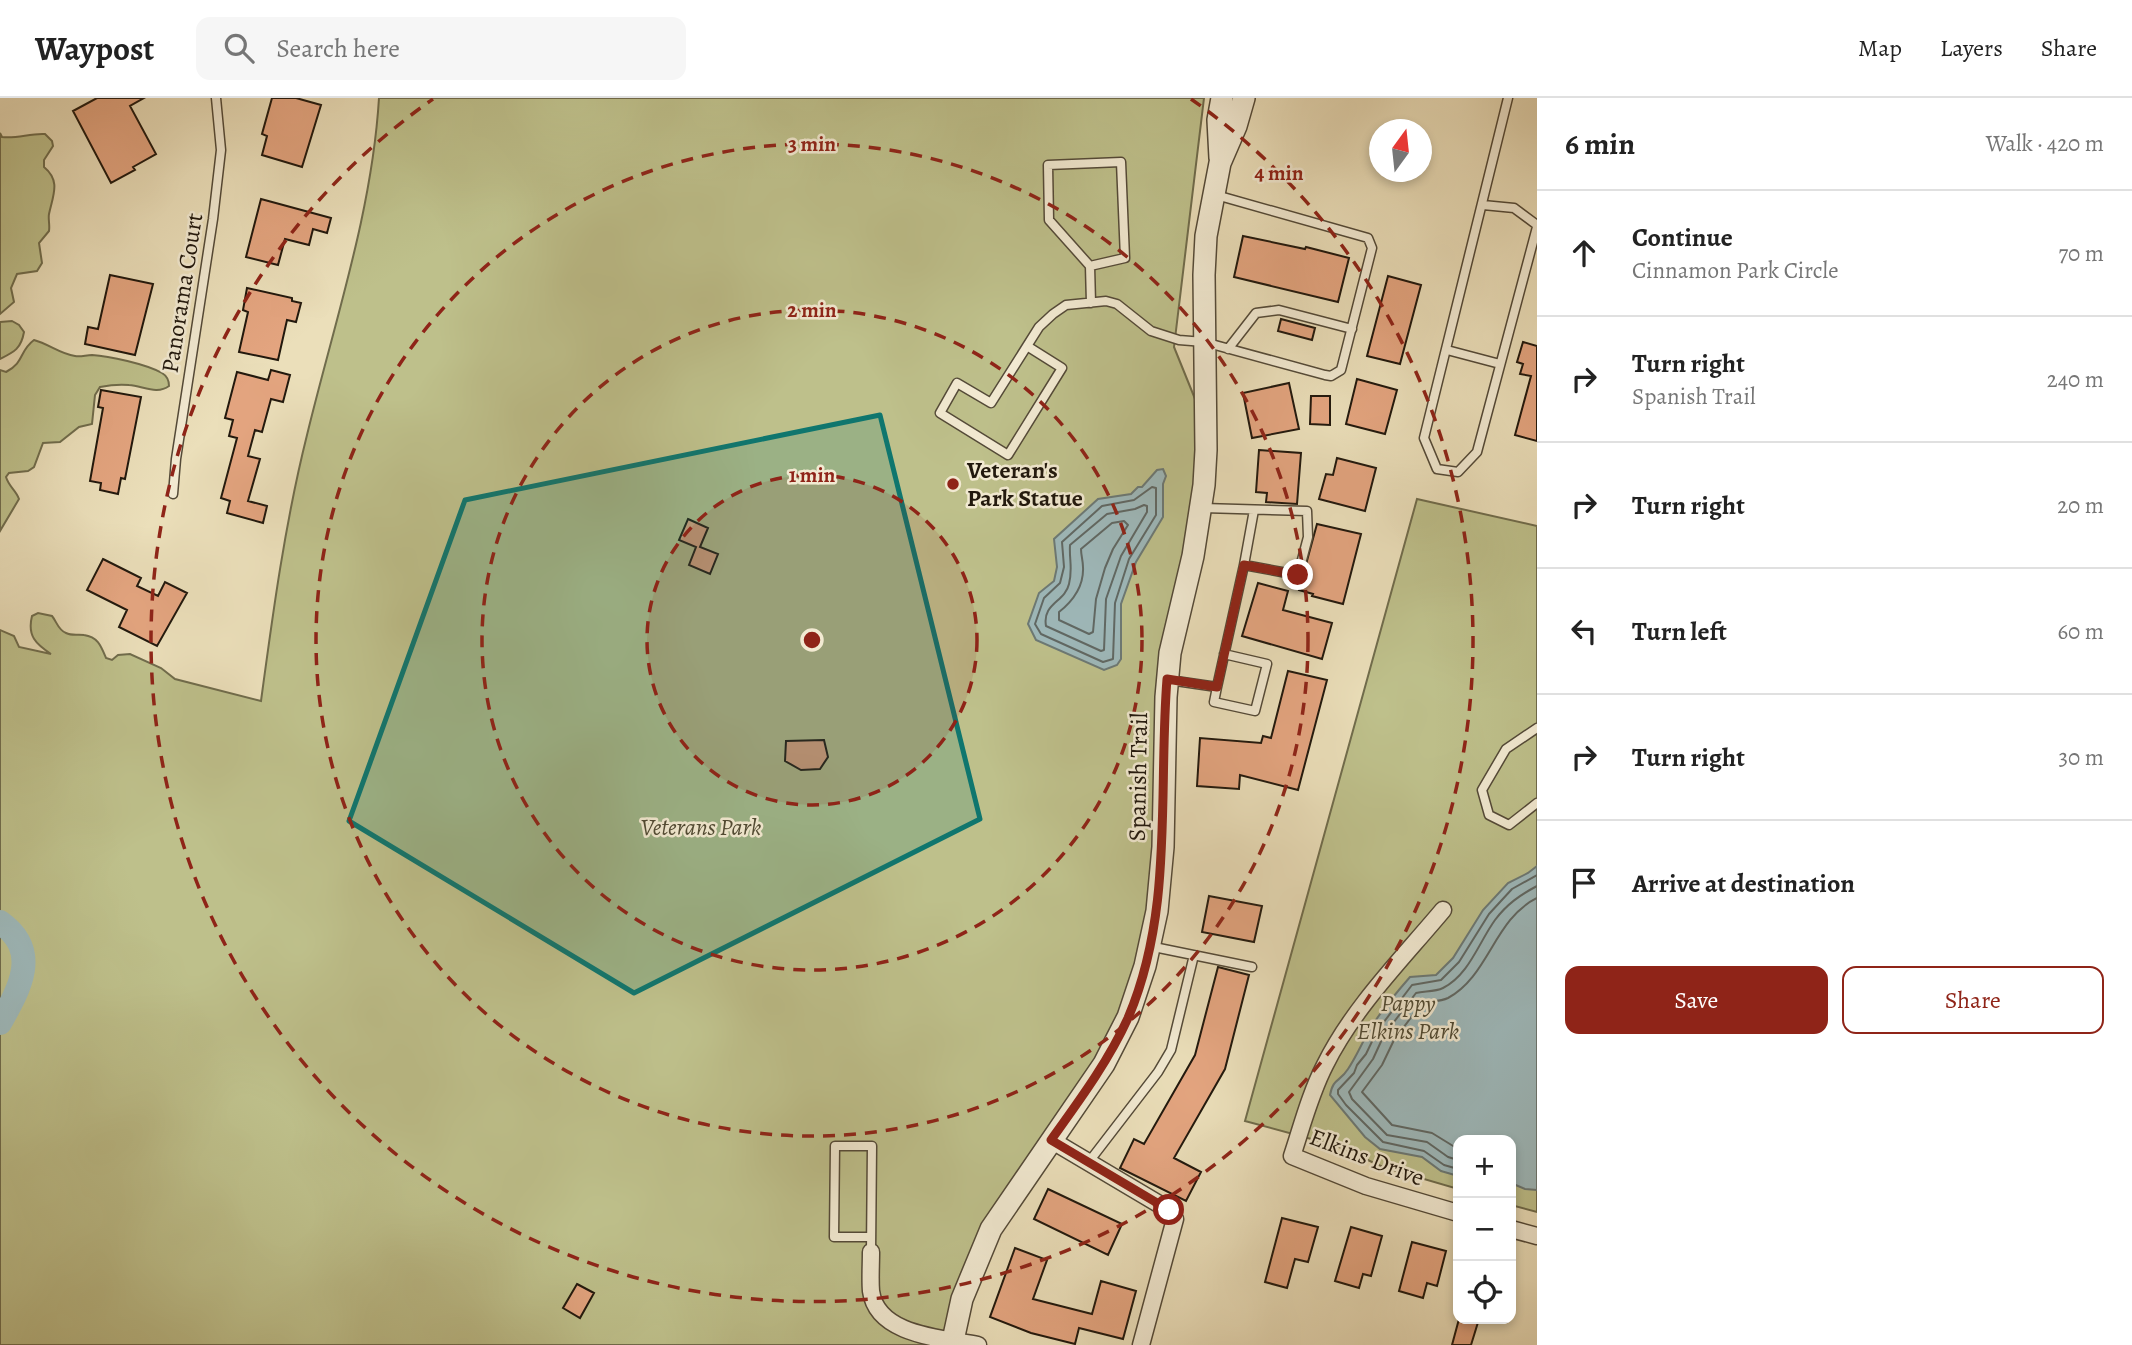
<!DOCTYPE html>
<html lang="en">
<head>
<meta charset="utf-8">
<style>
  :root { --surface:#fff; --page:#f6f6f6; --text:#222; --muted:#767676; --line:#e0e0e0; --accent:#8f2418 }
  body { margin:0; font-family:Alegreya,serif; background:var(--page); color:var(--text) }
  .controls { position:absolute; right:21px; bottom:21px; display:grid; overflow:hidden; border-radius:14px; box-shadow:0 4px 10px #0003 }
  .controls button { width:63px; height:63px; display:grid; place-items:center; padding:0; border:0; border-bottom:2px solid var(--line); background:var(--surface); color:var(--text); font:35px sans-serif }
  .compass { position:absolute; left:1369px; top:21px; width:63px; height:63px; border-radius:50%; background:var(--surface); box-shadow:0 4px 10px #0003; rotate:15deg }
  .stop { position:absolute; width:21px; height:21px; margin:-16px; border:5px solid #8f2418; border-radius:50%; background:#fff }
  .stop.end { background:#8f2418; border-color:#fff; box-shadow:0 2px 7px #0008 }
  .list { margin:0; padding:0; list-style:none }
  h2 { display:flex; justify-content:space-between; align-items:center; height:91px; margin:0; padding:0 28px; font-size:30px }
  h2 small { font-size:23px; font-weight:400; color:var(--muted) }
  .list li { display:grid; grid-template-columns:46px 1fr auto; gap:21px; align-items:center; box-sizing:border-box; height:126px; padding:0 28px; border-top:2px solid var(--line) }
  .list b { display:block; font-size:26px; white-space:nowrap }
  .list p { margin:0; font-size:23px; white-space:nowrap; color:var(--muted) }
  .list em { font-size:23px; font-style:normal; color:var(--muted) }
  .actions { display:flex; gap:14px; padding:21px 28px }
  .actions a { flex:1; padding:16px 0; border:2px solid var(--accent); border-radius:14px; text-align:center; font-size:24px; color:var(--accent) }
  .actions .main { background:var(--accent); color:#fff }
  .icon { flex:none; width:38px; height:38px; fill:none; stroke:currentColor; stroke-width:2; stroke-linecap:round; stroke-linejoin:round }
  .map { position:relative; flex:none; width:1537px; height:1247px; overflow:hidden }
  header { display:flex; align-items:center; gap:42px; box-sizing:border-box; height:98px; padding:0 35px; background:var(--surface); border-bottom:2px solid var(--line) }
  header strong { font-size:33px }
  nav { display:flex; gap:38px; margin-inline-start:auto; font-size:24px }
  .search { width:490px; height:63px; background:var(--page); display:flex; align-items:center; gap:18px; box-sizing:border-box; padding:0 24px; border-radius:14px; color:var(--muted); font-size:26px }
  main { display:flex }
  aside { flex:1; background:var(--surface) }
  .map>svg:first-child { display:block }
  .green { fill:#bec08b; stroke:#706c4c; stroke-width:2 }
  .water { fill:#9eb9bb; stroke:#6c7975; stroke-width:2 }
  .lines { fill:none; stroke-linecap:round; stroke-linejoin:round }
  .shore { stroke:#606864; stroke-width:2 }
  .river { stroke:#9eb9bb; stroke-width:24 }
  .building { fill:#e4a580; stroke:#21180d; stroke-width:2 }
  .service-casing { stroke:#544a38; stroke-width:11 }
  .minor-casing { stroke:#544a38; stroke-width:19 }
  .tertiary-casing { stroke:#544a38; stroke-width:24 }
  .service { stroke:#f2ead2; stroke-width:8 }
  .minor { stroke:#f2ead2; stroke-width:16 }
  .tertiary { stroke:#f2ead2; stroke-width:21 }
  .route { stroke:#8f2418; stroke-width:9 }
  .marked { fill:#0f766e; fill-opacity:0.2; stroke:#0f766e; stroke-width:5; stroke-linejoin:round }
  .ring { fill:none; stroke:#8f2418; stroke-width:3.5; stroke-dasharray:12 9 }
  .poi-dot { fill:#8f2418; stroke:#f2ead2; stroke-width:2.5 }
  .labels { text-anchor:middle; stroke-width:5; stroke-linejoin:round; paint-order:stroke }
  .street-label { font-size:24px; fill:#21180d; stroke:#f2ead2 }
  .poi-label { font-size:24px; font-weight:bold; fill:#21180d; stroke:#f2ead2; text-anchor:start }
  .park-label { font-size:24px; font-style:italic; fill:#504a33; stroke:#f2ead2 }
  .centre { fill:#8f2418; stroke:#f2ead2; stroke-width:3.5 }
  .ring-label { font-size:21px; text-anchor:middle; font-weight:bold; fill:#8f2418; stroke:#f2ead2; stroke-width:5; stroke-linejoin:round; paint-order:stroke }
</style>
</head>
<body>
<header>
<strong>Waypost</strong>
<div class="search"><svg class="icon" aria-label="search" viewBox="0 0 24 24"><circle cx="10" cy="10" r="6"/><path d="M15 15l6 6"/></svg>Search here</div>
<nav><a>Map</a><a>Layers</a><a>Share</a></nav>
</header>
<main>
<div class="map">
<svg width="1537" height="1247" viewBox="0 0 1537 1247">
  <rect width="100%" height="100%" fill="#ebdfba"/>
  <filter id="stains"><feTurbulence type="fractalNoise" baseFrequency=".00286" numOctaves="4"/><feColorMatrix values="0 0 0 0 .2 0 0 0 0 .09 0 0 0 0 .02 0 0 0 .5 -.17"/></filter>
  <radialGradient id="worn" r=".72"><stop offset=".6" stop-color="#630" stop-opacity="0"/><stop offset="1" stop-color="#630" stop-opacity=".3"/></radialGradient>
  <path class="green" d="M379 0H1204L1174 249 1206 328 1165 657 1157 813 1104 966 991 1131 958 1247H0V532L14 538 19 549 51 556C36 546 27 538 32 518L38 515 52 518C57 524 58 532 66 535 72 538 78 536 84 537 98 539 101 548 106 560L112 562 118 557 130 556 161 570 175 581 261 603C273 514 285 425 307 337 334 225 372 115 379 0Z
    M0 35 2 39C17 41 30 35 45 36L52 43 53 48 44 62V69C61 83 53 97 49 116 48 121 50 127 49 133L39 145 42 165 37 173 17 176 11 190 14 204 0 216Z
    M12 223 19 227 24 234C21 251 14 254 0 261V224Z
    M34 242C49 246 60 256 75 258 81 259 86 257 92 257 109 258 146 266 162 275 167 278 169 283 169 288 157 297 143 288 129 287 119 286 110 287 100 289L95 297 92 326 79 329 60 344 43 345 34 369 28 373 9 375 6 379C9 389 16 392 19 401L0 433V272L6 274C25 264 19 253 34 242Z
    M1417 401 1537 428V1114L1511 1107V1042H1458V1091L1383 1069 1337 1048 1245 1023Z"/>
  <path class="water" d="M1163 371 1166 378 1163 386V419L1136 464 1121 506V561L1117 567 1104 572 1036 542 1028 526 1039 495 1054 483 1057 469 1054 441 1098 401 1131 396 1138 389H1142L1157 372Z
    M1537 768V1092L1525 1091 1511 1085V1042H1458V1078L1441 1073 1422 1059 1380 1051 1365 1039 1330 997C1333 980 1340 984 1348 971 1357 958 1363 942 1372 928 1383 910 1396 895 1410 879L1436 877 1453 860 1483 812 1508 785 1528 775Z"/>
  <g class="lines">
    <path class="shore" d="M1152 389 1156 390V417L1129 461 1115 505 1113 561 1103 564 1041 536 1035 526 1044 500 1060 485 1064 469 1062 444 1102 408 1134 402Z
      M1144 407 1147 408V414L1121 458 1106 501 1104 552 1101 553 1046 528C1042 505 1065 504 1069 486 1073 470 1069 462 1070 447L1107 416 1135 411Z
      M1124 423 1128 427 1113 451 1105 470 1096 501 1093 534 1089 536 1059 522V514C1074 502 1084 488 1083 469 1083 463 1081 457 1081 451L1112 425Z
      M1458 1051 1432 1035 1392 1027 1362 994 1382 967 1394 942 1422 905C1430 903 1440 904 1448 900 1489 878 1494 821 1537 800
      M1458 1062 1448 1059 1427 1044 1387 1037 1352 1001 1349 994 1373 961 1384 937 1416 895C1425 893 1435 894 1443 890 1469 877 1479 844 1495 822 1507 806 1520 797 1537 788
      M1458 1071 1444 1067 1424 1053 1383 1044 1346 1007 1338 996V992L1354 975 1357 967 1366 956 1377 933 1412 887 1441 882 1459 864 1489 816 1512 791 1537 777"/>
    <path class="river" d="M0 824C41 853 20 890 0 925"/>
  </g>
  <path class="building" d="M97 0H144L130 8 156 56 133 69 135 72 111 85 73 13Z
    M272 0H296L321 7 302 69 262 57 267 38 262 36Z
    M261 101 331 120 327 135 313 131 309 147 285 141 278 167 246 159Z
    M1243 138 1305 151 1306 149 1349 160 1338 204 1234 179Z
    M110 177 153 186 135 257 85 246 88 229 98 231Z
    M1388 178 1421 187 1400 266 1367 258Z
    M247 190 292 200V203L301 205 296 224 287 222 278 262 239 254 248 214 243 212Z
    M1281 221 1315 230 1312 242 1278 233Z
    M1523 244 1537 248V343L1515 337 1531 278 1520 276 1523 266 1517 264Z
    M271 272 290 277 283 304 271 301 262 334 255 332 248 358 260 361 248 403 267 408 263 425 227 415 230 403 221 400 237 340 229 338 233 322 225 320 237 274 268 282Z
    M1357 281 1397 292 1385 336 1346 326Z
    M1289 285 1299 331 1252 340 1243 295Z
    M101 292 141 299 125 381 121 380 118 396 100 392 101 385 90 383 103 310 98 309Z
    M1311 298H1330V327L1310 326Z
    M1259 352 1301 355 1297 406 1266 404 1267 395 1256 394Z
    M1337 360 1376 370 1365 413 1319 401 1326 376 1333 377Z
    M688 421 708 430 700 449 718 456 710 476 689 467 696 449 679 442Z
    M1317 426 1361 436 1343 506 1312 498 1313 496 1299 492Z
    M103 461 141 480 137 488 158 498 165 484 187 495 157 548 119 529 127 512 87 492Z
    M1258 485 1288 493 1283 512 1332 525 1322 561 1242 538Z
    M1288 573 1327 582 1298 692 1240 677 1239 691 1197 688 1200 640 1261 645 1263 638 1271 640Z
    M824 642 828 659 820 671 801 672 785 663 786 643Z
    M1209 798 1262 808 1254 844 1202 834Z
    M1218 869 1249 877 1225 971 1174 1060 1201 1074 1186 1103 1120 1070 1134 1041 1144 1046 1195 957Z
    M1048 1091 1122 1126 1108 1157 1034 1121Z
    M1282 1120 1318 1129 1308 1164 1295 1161 1287 1190 1265 1184Z
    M1351 1129 1382 1138 1371 1178 1363 1176 1359 1190 1335 1183Z
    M1412 1144 1446 1153 1437 1188 1427 1185 1423 1200 1399 1193Z
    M1015 1150 1047 1162 1033 1201 1092 1216 1101 1183 1136 1193 1123 1241 1079 1230 1075 1246 1031 1235 990 1219Z
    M577 1186 594 1195 580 1220 563 1210Z
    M1459 1221H1479L1471 1247H1452Z"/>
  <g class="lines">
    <g class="service-casing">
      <path id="service" d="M1508 0 1424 340 1437 371 1458 374 1477 354 1537 129
        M1483 107 1514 110 1537 127
        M1090 168 1125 160 1121 64 1048 67 1049 122 1090 168 1091 205
        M1027 248 1062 270 1008 357 940 315 957 285 991 305 1039 229 1053 216 1066 207 1106 203 1117 206 1151 233 1179 242 1204 244 1325 277 1331 278 1341 272 1372 150 1368 140 1216 97
        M1228 251 1256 215 1279 212 1352 231
        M1447 252 1500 266
        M173 396 176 361 213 121 221 52 216 0
        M1244 467 1254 412
        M1169 582 1217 589 1244 467 1298 477 1308 439 1307 413 1203 410
        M1217 589 1214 604 1255 613 1267 566 1224 556
        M1537 630 1506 651 1482 692 1489 717 1509 727 1537 705
        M1149 848 1252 869
        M1088 1065 1158 974 1171 952 1194 857
        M871 1154 872 1048H835L834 1139H871"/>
    </g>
    <g class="minor-casing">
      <path id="minor" d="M1443 812C1402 861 1353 910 1325 967 1310 996 1302 1028 1292 1058L1366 1088 1458 1115
        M1051 1042 1169 1112 1175 1121 1141 1247
        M1511 1131 1537 1138
        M871 1154C871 1167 870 1181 871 1193 877 1238 943 1240 978 1247"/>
    </g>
    <g class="tertiary-casing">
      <path id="tertiary" d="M1220 60 1218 22 1222 0
        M952 1247 962 1201 991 1131 1104 966 1128 919 1145 868 1157 813 1163 749 1166 599 1170 555 1193 458 1204 387 1206 352 1204 177 1206 138 1220 65 1236 28 1244 0"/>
    </g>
    <use href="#service" class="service"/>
    <use href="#minor" class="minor"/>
    <use href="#tertiary" class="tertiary"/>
  </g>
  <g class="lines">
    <path class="route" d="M1169 1112 1051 1042C1079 1003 1108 964 1128 920 1174 812 1158 695 1167 581L1217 589 1244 467 1298 477"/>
  </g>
  <path class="marked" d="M880 317 980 721 634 895 349 723 465 402Z"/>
  <circle cx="812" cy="542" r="165" fill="#8f2418" fill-opacity=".12"/>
  <g class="ring">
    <circle cx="812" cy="542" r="165"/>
    <circle cx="812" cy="542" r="330"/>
    <circle cx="812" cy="542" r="496"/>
    <path d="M1191 1A661 661 0 1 1 433 1"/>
  </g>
  <circle class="poi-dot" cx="953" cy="386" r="7"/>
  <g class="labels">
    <g class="street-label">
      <text transform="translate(182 195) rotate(-81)" y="8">Panorama Court</text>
      <text transform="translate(1138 679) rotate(-89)" y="8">Spanish Trail</text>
      <text transform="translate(1367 1059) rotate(21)" y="8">Elkins Drive</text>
    </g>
    <g class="poi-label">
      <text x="967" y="380">Veteran's<tspan x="967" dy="28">Park Statue</tspan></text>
    </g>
    <g class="park-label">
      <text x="701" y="737">Veterans Park</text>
      <text x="1408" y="913">Pappy<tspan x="1408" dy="28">Elkins Park</tspan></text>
    </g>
  </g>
  <circle cx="812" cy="542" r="10" class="centre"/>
  <g class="ring-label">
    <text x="812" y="53">3 min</text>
    <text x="1279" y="82">4 min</text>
    <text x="812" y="219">2 min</text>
    <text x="812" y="384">1 min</text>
  </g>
  <rect width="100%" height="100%" filter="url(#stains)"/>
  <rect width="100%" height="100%" fill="url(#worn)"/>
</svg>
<div class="controls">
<button>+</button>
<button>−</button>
<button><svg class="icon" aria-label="locate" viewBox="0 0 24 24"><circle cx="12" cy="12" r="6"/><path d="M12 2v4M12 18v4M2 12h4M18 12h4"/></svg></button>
</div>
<svg class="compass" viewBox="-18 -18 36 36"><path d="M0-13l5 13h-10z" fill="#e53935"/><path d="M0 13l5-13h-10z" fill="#767676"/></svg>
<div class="stop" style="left:1169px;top:1112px"></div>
<div class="stop end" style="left:1298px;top:477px"></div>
</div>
<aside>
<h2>6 min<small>Walk · 420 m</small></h2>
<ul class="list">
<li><svg class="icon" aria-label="ahead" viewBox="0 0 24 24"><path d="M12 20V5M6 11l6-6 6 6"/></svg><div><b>Continue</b><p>Cinnamon Park Circle</p></div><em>70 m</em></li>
<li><svg class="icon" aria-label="right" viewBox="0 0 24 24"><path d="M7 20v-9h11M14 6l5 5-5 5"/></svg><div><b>Turn right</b><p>Spanish Trail</p></div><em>240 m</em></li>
<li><svg class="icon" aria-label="right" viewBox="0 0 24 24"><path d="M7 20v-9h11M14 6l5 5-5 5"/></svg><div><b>Turn right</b></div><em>20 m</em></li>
<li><svg class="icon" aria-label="left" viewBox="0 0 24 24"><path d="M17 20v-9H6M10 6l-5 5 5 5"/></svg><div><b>Turn left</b></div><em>60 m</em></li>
<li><svg class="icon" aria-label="right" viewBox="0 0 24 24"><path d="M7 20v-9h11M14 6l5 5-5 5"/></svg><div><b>Turn right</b></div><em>30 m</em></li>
<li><svg class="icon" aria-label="arrive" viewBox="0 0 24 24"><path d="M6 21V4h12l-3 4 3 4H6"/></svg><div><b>Arrive at destination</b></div></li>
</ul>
<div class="actions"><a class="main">Save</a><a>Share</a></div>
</aside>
</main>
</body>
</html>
